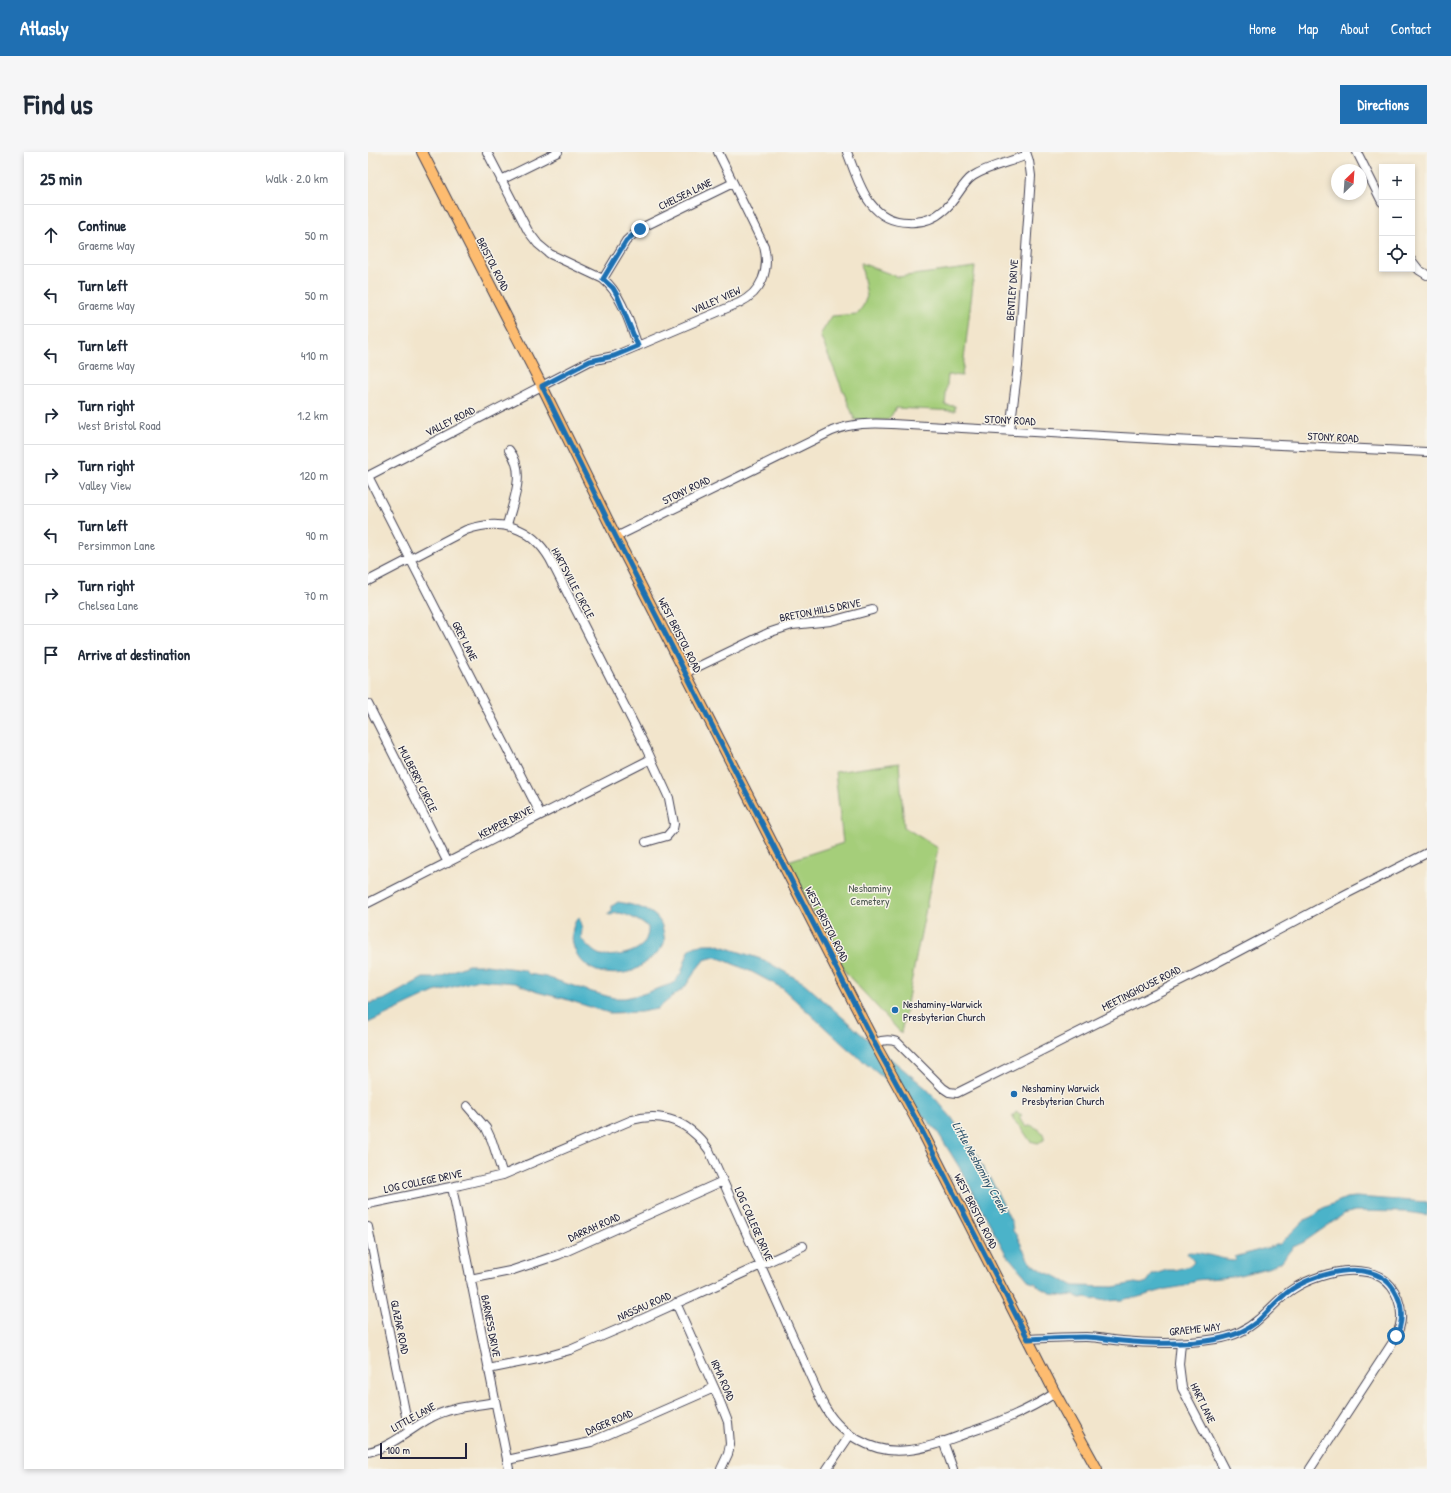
<!DOCTYPE html>
<html lang="en">
<head>
<meta charset="utf-8">
<style>
  :root { --surface:#fff; --page:#f6f6f7; --text:#1f2937; --muted:#747a83; --line:#e0e1e3; --accent:#1f6fb2 }
  body { margin:0; font-family:"Patrick Hand",sans-serif; background:var(--page); color:var(--text) }
  .controls { position:absolute; right:12px; top:12px; display:grid; overflow:hidden; border-radius:0px; box-shadow:0 2px 6px #0003 }
  .controls button { width:36px; height:36px; display:grid; place-items:center; padding:0; border:0; border-bottom:1px solid var(--line); background:var(--surface); color:var(--text); font:20px sans-serif }
  .compass { position:absolute; left:963px; top:12px; width:36px; height:36px; border-radius:50%; background:var(--surface); box-shadow:0 2px 6px #0003; rotate:25deg }
  .scale { position:absolute; left:12px; bottom:10px; width:87px; box-sizing:border-box; padding-left:4px; border:2px solid #22223b; border-top:0; font-size:11px; line-height:14px; white-space:nowrap; color:#22223b; -webkit-text-stroke:3px #f7f3e8; paint-order:stroke }
  .stop { position:absolute; width:12px; height:12px; margin:-9px; border:3px solid #1f6fb2; border-radius:50%; background:#fff }
  .stop.end { background:#1f6fb2; border-color:#fff; box-shadow:0 1px 4px #0008 }
  .list { margin:0; padding:0; list-style:none }
  h2 { display:flex; justify-content:space-between; align-items:center; height:52px; margin:0; padding:0 16px; font-size:17px }
  h2 small { font-size:13px; font-weight:400; color:var(--muted) }
  .list li { display:grid; grid-template-columns:26px 1fr auto; gap:12px; align-items:center; box-sizing:border-box; height:60px; padding:0 16px; border-top:1px solid var(--line) }
  .list b { display:block; font-size:15px; white-space:nowrap }
  .list p { margin:0; font-size:13px; white-space:nowrap; color:var(--muted) }
  .list em { font-size:13px; font-style:normal; color:var(--muted) }
  .icon { flex:none; width:22px; height:22px; fill:none; stroke:currentColor; stroke-width:2; stroke-linecap:round; stroke-linejoin:round }
  .map { position:relative; flex:none; width:1059px; height:1317px; overflow:hidden; border-radius:0px }
  header { display:flex; align-items:center; gap:24px; box-sizing:border-box; height:56px; padding:0 20px; background:var(--accent); color:#fff }
  header strong { font-size:19px }
  nav { display:flex; gap:22px; margin-inline-start:auto; font-size:14px }
  .intro { display:flex; align-items:center; justify-content:space-between; box-sizing:border-box; height:96px; padding:0 24px }
  h1 { margin:0; font-size:28px }
  .button { padding:10px 18px; border-radius:0px; background:var(--accent); color:#fff; font-size:14px; font-weight:700 }
  main { display:flex; gap:24px; padding:0 24px }
  aside { flex:1; background:var(--surface); border-radius:0px; box-shadow:0 2px 6px #0003 }
  .map>svg:first-child { display:block }
  .green { fill:#a5ce7a; stroke:#64785a }
  .water { fill:#4bb3c9; stroke:#366a82 }
  .lines { fill:none; stroke-linecap:round; stroke-linejoin:round }
  .minor-casing { stroke:#413f51; stroke-width:10 }
  .major-casing { stroke:#413f51; stroke-width:12 }
  .minor { stroke:#fff; stroke-width:8 }
  .major { stroke:#fdbc6f; stroke-width:10 }
  .route { stroke:#1f6fb2; stroke-width:5 }
  .poi-dot { fill:#1f6fb2; stroke:#f7f3e8; stroke-width:1.5 }
  .labels { text-anchor:middle; stroke-width:3; stroke-linejoin:round; paint-order:stroke }
  .street-label { font-size:11px; fill:#22223b; stroke:#f7f3e8 }
  .park-label { font-size:11px; fill:#49564e; stroke:#f7f3e8 }
  .poi-label { font-size:11px; fill:#22223b; stroke:#f7f3e8; text-anchor:start }
  .water-label { font-size:12px; font-style:italic; fill:#30556d; stroke:#f7f3e8 }
</style>
</head>
<body>
<header>
<strong>Atlasly</strong>
<nav><a>Home</a><a>Map</a><a>About</a><a>Contact</a></nav>
</header>
<div class="intro"><h1>Find us</h1><a class="button">Directions</a></div>
<main>
<aside>
<h2>25 min<small>Walk · 2.0 km</small></h2>
<ul class="list">
<li><svg class="icon" aria-label="ahead" viewBox="0 0 24 24"><path d="M12 20V5M6 11l6-6 6 6"/></svg><div><b>Continue</b><p>Graeme Way</p></div><em>50 m</em></li>
<li><svg class="icon" aria-label="left" viewBox="0 0 24 24"><path d="M17 20v-9H6M10 6l-5 5 5 5"/></svg><div><b>Turn left</b><p>Graeme Way</p></div><em>50 m</em></li>
<li><svg class="icon" aria-label="left" viewBox="0 0 24 24"><path d="M17 20v-9H6M10 6l-5 5 5 5"/></svg><div><b>Turn left</b><p>Graeme Way</p></div><em>410 m</em></li>
<li><svg class="icon" aria-label="right" viewBox="0 0 24 24"><path d="M7 20v-9h11M14 6l5 5-5 5"/></svg><div><b>Turn right</b><p>West Bristol Road</p></div><em>1.2 km</em></li>
<li><svg class="icon" aria-label="right" viewBox="0 0 24 24"><path d="M7 20v-9h11M14 6l5 5-5 5"/></svg><div><b>Turn right</b><p>Valley View</p></div><em>120 m</em></li>
<li><svg class="icon" aria-label="left" viewBox="0 0 24 24"><path d="M17 20v-9H6M10 6l-5 5 5 5"/></svg><div><b>Turn left</b><p>Persimmon Lane</p></div><em>90 m</em></li>
<li><svg class="icon" aria-label="right" viewBox="0 0 24 24"><path d="M7 20v-9h11M14 6l5 5-5 5"/></svg><div><b>Turn right</b><p>Chelsea Lane</p></div><em>70 m</em></li>
<li><svg class="icon" aria-label="arrive" viewBox="0 0 24 24"><path d="M6 21V4h12l-3 4 3 4H6"/></svg><div><b>Arrive at destination</b></div></li>
</ul>
</aside>
<div class="map">
<svg width="1059" height="1317" viewBox="0 0 1059 1317">
  <rect width="100%" height="100%" fill="#f7f3e8"/>
  <filter id="ink" filterUnits="userSpaceOnUse"><feTurbulence type="fractalNoise" baseFrequency=".025" numOctaves="2"/><feDisplacementMap in="SourceGraphic" scale="8" xChannelSelector="R" yChannelSelector="G"/><feConvolveMatrix kernelMatrix="1 2 1 2 8 2 1 2 1" color-interpolation-filters="sRGB"/></filter>
  <filter id="wash" filterUnits="userSpaceOnUse"><feTurbulence type="fractalNoise" baseFrequency=".012" numOctaves="4" result="noise"/><feDisplacementMap in="SourceGraphic" scale="16" xChannelSelector="R" yChannelSelector="G"/><feGaussianBlur stdDeviation="0.9" result="paint"/><feColorMatrix in="noise" values="0 0 0 0 0 0 0 0 0 0 0 0 0 0 0 0 0 1.4 0 .05"/><feComposite in="paint" operator="in"/></filter>
  <g filter="url(#wash)">
    <rect width="100%" height="100%" fill="#f2e5cc"/>
    <path class="green" d="M493 111 530 125 607 115 594 224 580 223 577 253 587 254V259L528 256 523 264 519 268H487L452 183 464 164 489 162 495 154 499 144Z
      M531 611 536 675 570 696 533 881 478 821 455 779 420 709 475 691 467 620Z
      M648 960 654 963 651 966 659 975 662 973C669 976 677 979 676 988L670 991 662 989 654 977 645 968V964Z"/>
    <path class="water" d="M250 750C262 752 284 757 291 768 294 772 294 775 295 779 296 783 297 787 296 791 294 798 288 802 282 807 278 810 274 813 270 816 259 823 241 823 229 819 218 815 210 807 206 796 203 787 203 772 211 765L214 777 213 787C219 792 225 801 233 803 247 805 275 802 279 784 280 782 280 778 280 775 273 770 257 760 248 761 245 762 244 763 242 763L239 762 244 760V754Z
      M336 792H347L396 808 436 831 492 881 559 937 584 966 605 1000 610 1004 612 1011 624 1030 644 1071 645 1079 649 1084 659 1105 662 1110 678 1121 685 1123 706 1134 745 1135 767 1131 773 1132 779 1130 784 1123 799 1118H806L822 1114 826 1110C824 1106 821 1105 819 1101L821 1100C837 1100 852 1108 868 1108L867 1105 912 1092 935 1069 947 1063 953 1057 978 1046 988 1045 1059 1050V1064L1053 1062 1037 1060 987 1059 976 1062 936 1090 925 1095 913 1110 903 1115 864 1125 827 1128 817 1134 799 1137 767 1146H761L754 1148 737 1149 728 1147 723 1148 719 1145 712 1146 706 1143 696 1144 684 1142 680 1139 672 1136 667 1131 662 1130 638 1102 593 1018 569 979 536 943 479 896 414 836 384 820 356 808 347 805 336 808 328 818 317 835 289 857 273 860 241 861 197 847 169 840 147 831 110 828 66 840 0 871V852L17 847 55 826H67L100 813H118L156 818 161 822 178 825 224 840 246 846H257L275 842 306 831 313 821 321 798 325 795Z"/>
  </g>
  <g filter="url(#ink)">
    <g class="lines">
      <g class="minor-casing">
        <path id="minor" d="M119 0 160 79 170 92 182 102 235 127C253 141 262 172 270 194
          M479 0C491 30 500 70 540 70 553 71 566 67 576 58 588 49 593 32 605 24 620 14 643 10 659 3
          M989 0 1014 50
          M133 28 190 0
          M1044 109 1051 118 1059 123
          M235 127 258 89 271 77 365 31
          M642 278 650 214 663 24 661 9 658 0
          M0 324 222 209 246 204 371 151C394 140 402 118 396 94L350 0
          M0 324 173 663
          M139 373C145 349 159 320 141 298
          M248 385 464 279C484 271 503 271 524 272L805 288 1059 300
          M0 429 98 378C132 366 163 374 182 407L278 596 301 646 306 672 305 677 299 684 278 690
          M317 521 400 481 424 473 463 469 504 458
          M0 552 80 711
          M0 751 283 607
          M507 891C514 888 521 887 529 890L575 936 581 940 589 941 837 817 980 741 1059 701
          M99 954 118 976 124 989 135 1023
          M84 1035 141 1317
          M0 1052 92 1033 135 1023 264 968C296 959 322 971 341 998L454 1250C470 1282 505 1303 541 1298 562 1296 582 1287 602 1280 632 1270 660 1259 687 1241
          M0 1075 41 1279
          M102 1127 142 1119 190 1103 355 1029
          M308 1151 349 1242 360 1270 362 1292 360 1302 353 1317
          M660 1187C679 1186 699 1185 718 1185 730 1185 742 1188 754 1189 785 1192 817 1192 848 1187 863 1185 879 1178 891 1167 903 1157 912 1145 925 1137 955 1118 1015 1104 1030 1147 1036 1163 1033 1176 1025 1190L942 1317
          M813 1191 811 1212 814 1236 856 1317
          M120 1217 170 1207 202 1198 274 1167 435 1094
          M575 1289 585 1317
          M0 1300C24 1295 43 1276 64 1265 83 1255 107 1254 127 1250
          M139 1308 223 1290 346 1236
          M459 1317 482 1283"/>
      </g>
      <g class="major-casing">
        <path id="major" d="M54 0 174 234 248 385 445 771 507 892 550 971 687 1241 729 1317"/>
      </g>
      <use href="#minor" class="minor"/>
      <use href="#major" class="major"/>
    </g>
  </g>
  <g class="lines" filter="url(#ink)">
    <path class="route" d="M272 77 258 89 235 127 245 136 249 143 270 194 246 204 222 209 174 234 248 385 445 771 507 892 550 971 660 1187C679 1186 698 1185 717 1185 730 1185 742 1188 754 1189 785 1192 819 1193 850 1187 865 1184 882 1177 893 1166 903 1156 912 1145 924 1137 952 1119 1011 1104 1029 1143 1035 1156 1035 1171 1028 1184"/>
  </g>
  <g class="poi-dot">
    <circle cx="527" cy="858" r="4"/>
    <circle cx="646" cy="942" r="4"/>
  </g>
  <g class="labels">
    <g class="street-label">
      <text transform="translate(317 42) rotate(-26)" y="4">CHELSEA LANE</text>
      <text transform="translate(125 112) rotate(63)" y="4">BRISTOL ROAD</text>
      <text transform="translate(644 138) rotate(-86)" y="4">BENTLEY DRIVE</text>
      <text transform="translate(348 148) rotate(-24)" y="4">VALLEY VIEW</text>
      <text transform="translate(642 268) rotate(3)" y="4">STONY ROAD</text>
      <text transform="translate(82 269) rotate(-27)" y="4">VALLEY ROAD</text>
      <text transform="translate(965 285) rotate(3)" y="4">STONY ROAD</text>
      <text transform="translate(318 338) rotate(-26)" y="4">STONY ROAD</text>
      <text transform="translate(205 431) rotate(62)" y="4">HARTSVILLE CIRCLE</text>
      <text transform="translate(452 458) rotate(-11)" y="4">BRETON HILLS DRIVE</text>
      <text transform="translate(312 483) rotate(63)" y="4">WEST BRISTOL ROAD</text>
      <text transform="translate(97 489) rotate(63)" y="4">GREY LANE</text>
      <text transform="translate(50 627) rotate(63)" y="4">MULBERRY CIRCLE</text>
      <text transform="translate(137 670) rotate(-27)" y="4">KEMPER DRIVE</text>
      <text transform="translate(459 772) rotate(63)" y="4">WEST BRISTOL ROAD</text>
      <text transform="translate(773 836) rotate(-27)" y="4">MEETINGHOUSE ROAD</text>
      <text transform="translate(55 1029) rotate(-12)" y="4">LOG COLLEGE DRIVE</text>
      <text transform="translate(608 1059) rotate(63)" y="4">WEST BRISTOL ROAD</text>
      <text transform="translate(386 1072) rotate(66)" y="4">LOG COLLEGE DRIVE</text>
      <text transform="translate(226 1075) rotate(-24)" y="4">DARRAH ROAD</text>
      <text transform="translate(276 1154) rotate(-24)" y="4">NASSAU ROAD</text>
      <text transform="translate(123 1174) rotate(79)" y="4">BARNESS DRIVE</text>
      <text transform="translate(32 1175) rotate(78)" y="4">GLAZAR ROAD</text>
      <text transform="translate(827 1177) rotate(-6)" y="4">GRAEME WAY</text>
      <text transform="translate(355 1228) rotate(66)" y="4">IRMA ROAD</text>
      <text transform="translate(835 1251) rotate(64)" y="4">HART LANE</text>
      <text transform="translate(45 1265) rotate(-29)" y="4">LITTLE LANE</text>
      <text transform="translate(241 1270) rotate(-23)" y="4">DAGER ROAD</text>
    </g>
    <g class="park-label">
      <text x="502" y="740">Neshaminy<tspan x="502" dy="13">Cemetery</tspan></text>
    </g>
    <g class="poi-label">
      <text x="535" y="856">Neshaminy-Warwick<tspan x="535" dy="13">Presbyterian Church</tspan></text>
      <text x="654" y="940">Neshaminy Warwick<tspan x="654" dy="13">Presbyterian Church</tspan></text>
    </g>
    <g class="water-label">
      <text transform="translate(612 1015) rotate(61)" y="4">Little Neshaminy Creek</text>
    </g>
  </g>
</svg>
<div class="controls">
<button>+</button>
<button>−</button>
<button><svg class="icon" aria-label="locate" viewBox="0 0 24 24"><circle cx="12" cy="12" r="6"/><path d="M12 2v4M12 18v4M2 12h4M18 12h4"/></svg></button>
</div>
<svg class="compass" viewBox="-18 -18 36 36"><path d="M0-13l5 13h-10z" fill="#e53935"/><path d="M0 13l5-13h-10z" fill="#747a83"/></svg>
<div class="scale">100 m</div>
<div class="stop" style="left:1028px;top:1184px"></div>
<div class="stop end" style="left:272px;top:77px"></div>
</div>
</main>
</body>
</html>
